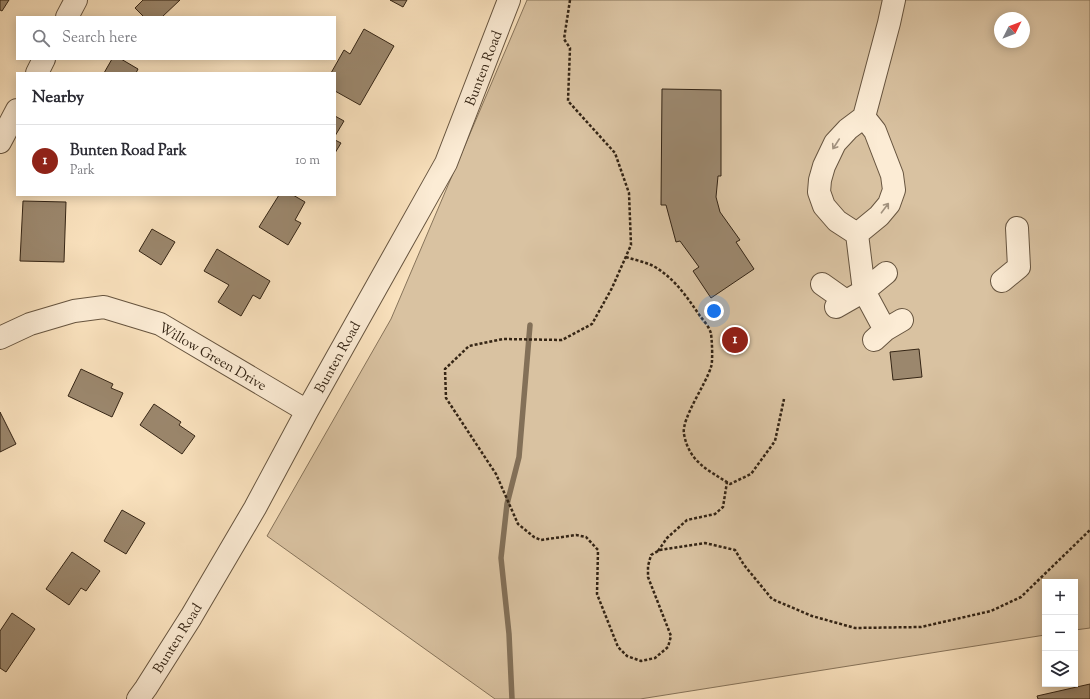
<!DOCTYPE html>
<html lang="en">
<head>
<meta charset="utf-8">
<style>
  :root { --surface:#fff; --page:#f7f7f7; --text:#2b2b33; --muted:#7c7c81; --line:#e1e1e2; --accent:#8f2418 }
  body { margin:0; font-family:"Sorts Mill Goudy",serif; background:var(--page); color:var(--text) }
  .controls { position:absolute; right:12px; bottom:12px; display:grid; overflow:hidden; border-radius:0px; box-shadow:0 2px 10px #0003 }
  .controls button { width:36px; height:36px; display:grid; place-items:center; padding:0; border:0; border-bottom:1px solid var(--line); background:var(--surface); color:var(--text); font:20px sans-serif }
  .compass { position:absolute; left:994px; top:12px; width:36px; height:36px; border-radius:50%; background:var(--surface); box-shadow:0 2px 10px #0003; rotate:48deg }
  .you { position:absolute; left:714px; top:311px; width:14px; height:14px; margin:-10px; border:3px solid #fff; border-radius:50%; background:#1a73e8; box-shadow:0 0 0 6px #1a73e833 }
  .badge { display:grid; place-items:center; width:26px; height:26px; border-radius:50%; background:var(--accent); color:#fff; font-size:13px; font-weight:700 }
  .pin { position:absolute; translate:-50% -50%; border:2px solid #fff; box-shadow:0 1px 4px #0006 }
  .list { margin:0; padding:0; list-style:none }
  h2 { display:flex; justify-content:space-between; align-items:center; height:52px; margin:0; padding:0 16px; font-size:17px }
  h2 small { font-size:13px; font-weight:400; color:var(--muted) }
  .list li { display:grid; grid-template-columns:26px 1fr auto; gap:12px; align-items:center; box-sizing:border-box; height:72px; padding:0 16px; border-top:1px solid var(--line) }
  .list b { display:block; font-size:15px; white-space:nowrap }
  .list p { margin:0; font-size:13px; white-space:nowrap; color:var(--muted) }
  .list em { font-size:13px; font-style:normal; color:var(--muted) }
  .icon { flex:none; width:22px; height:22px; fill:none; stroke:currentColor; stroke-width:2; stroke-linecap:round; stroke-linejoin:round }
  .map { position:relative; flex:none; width:1090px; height:699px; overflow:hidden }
  .search { position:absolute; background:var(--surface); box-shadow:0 2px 10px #0003; left:16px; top:16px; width:320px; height:44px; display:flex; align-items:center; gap:10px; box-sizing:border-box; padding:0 14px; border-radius:0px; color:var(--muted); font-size:15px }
  .panel { position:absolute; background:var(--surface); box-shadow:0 2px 10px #0003; left:16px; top:72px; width:320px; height:124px; border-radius:0px }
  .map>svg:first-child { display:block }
  .green { fill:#d9c2a1; stroke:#87745b; fill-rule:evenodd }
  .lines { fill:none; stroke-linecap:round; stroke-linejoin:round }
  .stream { stroke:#837058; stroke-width:5.5 }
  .building { fill:#9b876d; stroke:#352515 }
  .minor-casing { stroke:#66543f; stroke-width:24 }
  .path { stroke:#352515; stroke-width:2.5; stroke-dasharray:3 2; stroke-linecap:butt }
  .minor { stroke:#fcecd5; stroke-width:22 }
  .oneway { stroke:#a2927f }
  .labels { text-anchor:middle; stroke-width:4; stroke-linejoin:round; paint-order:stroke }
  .street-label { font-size:14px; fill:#352515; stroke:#fcecd5 }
</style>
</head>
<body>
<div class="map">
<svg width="1090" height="699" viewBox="0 0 1090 699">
  <rect width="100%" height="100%" fill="#fae2be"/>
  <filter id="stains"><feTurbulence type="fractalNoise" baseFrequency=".005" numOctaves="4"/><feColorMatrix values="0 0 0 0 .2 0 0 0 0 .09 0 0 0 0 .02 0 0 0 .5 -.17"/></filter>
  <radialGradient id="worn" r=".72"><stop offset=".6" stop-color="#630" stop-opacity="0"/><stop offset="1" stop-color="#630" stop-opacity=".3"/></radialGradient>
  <path class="green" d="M527 0H1090V628L1075 630V582H1045V635L640 699H495L267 536 391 319ZM1000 18H1024V42H1000Z"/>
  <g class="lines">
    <path class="stream" d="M512 699 509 634 501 558 507 504 519 457 530 325"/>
  </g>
  <path class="building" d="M0 0H9L2 11 0 10Z
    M143 0H180L162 17H144L135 8Z
    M390 0H407L403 7Z
    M364 29 394 46 360 105 335 91V73H331L344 50 350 54Z
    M112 59H121L138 69 136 73H104Z
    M662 89 721 90V176H718L716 197 720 212 740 240 736 242 754 269 711 298 693 271 699 267 680 241 676 242 666 205H661Z
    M335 116 344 121 335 136Z
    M335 140 341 143 335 153Z
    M279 195H293L305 202 295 220 301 223 288 245 259 227Z
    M23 201 66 202 64 262 20 261Z
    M152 229 175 242 161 265 139 251Z
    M217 249 270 281 260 299 253 295 241 316 218 302 229 285 204 271Z
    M919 349 922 377 893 380 890 352Z
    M81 369 113 384 111 388 123 393 112 417 68 396Z
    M154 404 181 422 179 425 195 436 182 454 140 425Z
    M0 412 16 444 0 452Z
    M122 510 145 523 126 554 104 541Z
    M72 552 100 571 86 591 81 588 69 605 46 589Z
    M12 613 35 629 6 672 0 668V631Z
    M1090 684V699H1038L1037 696Z"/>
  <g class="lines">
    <g class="minor-casing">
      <path id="minor" d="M67 17 76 0
        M37 73 44 59
        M0 142 17 110
        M857 234 879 216 889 204 894 190 892 175 875 131 864 117
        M1002 281 1019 267 1017 228
        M822 284 846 301
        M836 307 864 291 886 273
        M885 330 902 320
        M0 338 30 324 74 311 104 307 160 324 307 411
        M874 340 885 330 864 291 857 234 837 221 824 206 819 192 820 180 824 166 835 143 848 129 864 117 889 23 894 0
        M138 699 146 688 191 617 255 508 307 411 446 163 509 0"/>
    </g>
    <path class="path" d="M570 0 564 39 570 48 568 101 615 153 629 193 631 245 612 288 592 324 562 340 503 339 469 346 445 369 446 398 496 474 518 524 534 537 541 540 576 535 586 537 598 550 597 594 618 647 627 656 641 661 655 658 668 647 671 636 648 577V566L651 555 660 550 705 543 735 550 744 565 772 599 812 616 855 628 921 627 991 611 1021 597 1090 530
      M626 257C635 260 646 262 655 267 675 279 687 297 700 316 704 321 710 328 711 334 712 340 713 362 711 367 706 384 681 419 684 434 689 462 708 470 730 484L751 474 775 441 784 399
      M658 551 667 538 687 520 715 514 723 507 727 482"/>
    <use href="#minor" class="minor"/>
  </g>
  <defs><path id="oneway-shaft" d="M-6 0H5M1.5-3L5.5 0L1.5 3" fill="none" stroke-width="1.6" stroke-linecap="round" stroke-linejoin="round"/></defs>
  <g class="oneway">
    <use href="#oneway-shaft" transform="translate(836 144) rotate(123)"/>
    <use href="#oneway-shaft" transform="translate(885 208) rotate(-53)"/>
  </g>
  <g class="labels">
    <g class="street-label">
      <text transform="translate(483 68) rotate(-69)" y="5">Bunten Road</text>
      <text transform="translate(213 356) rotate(30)" y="5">Willow Green Drive</text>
      <text transform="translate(337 357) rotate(-61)" y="5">Bunten Road</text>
      <text transform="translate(177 638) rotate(-58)" y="5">Bunten Road</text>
    </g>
  </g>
  <rect width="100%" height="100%" filter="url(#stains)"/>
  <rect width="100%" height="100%" fill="url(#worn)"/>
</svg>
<div class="controls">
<button>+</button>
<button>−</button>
<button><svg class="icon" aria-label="layers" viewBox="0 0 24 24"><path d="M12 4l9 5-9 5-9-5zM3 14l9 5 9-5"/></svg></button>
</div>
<svg class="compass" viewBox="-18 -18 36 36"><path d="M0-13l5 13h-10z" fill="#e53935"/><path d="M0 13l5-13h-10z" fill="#7c7c81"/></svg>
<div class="you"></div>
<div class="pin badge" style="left:735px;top:340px">1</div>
<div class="search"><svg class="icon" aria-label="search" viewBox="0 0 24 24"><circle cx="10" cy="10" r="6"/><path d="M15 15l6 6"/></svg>Search here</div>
<section class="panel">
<h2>Nearby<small></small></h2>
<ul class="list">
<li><span class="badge">1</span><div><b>Bunten Road Park</b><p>Park</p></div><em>10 m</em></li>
</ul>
</section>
</div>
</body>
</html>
